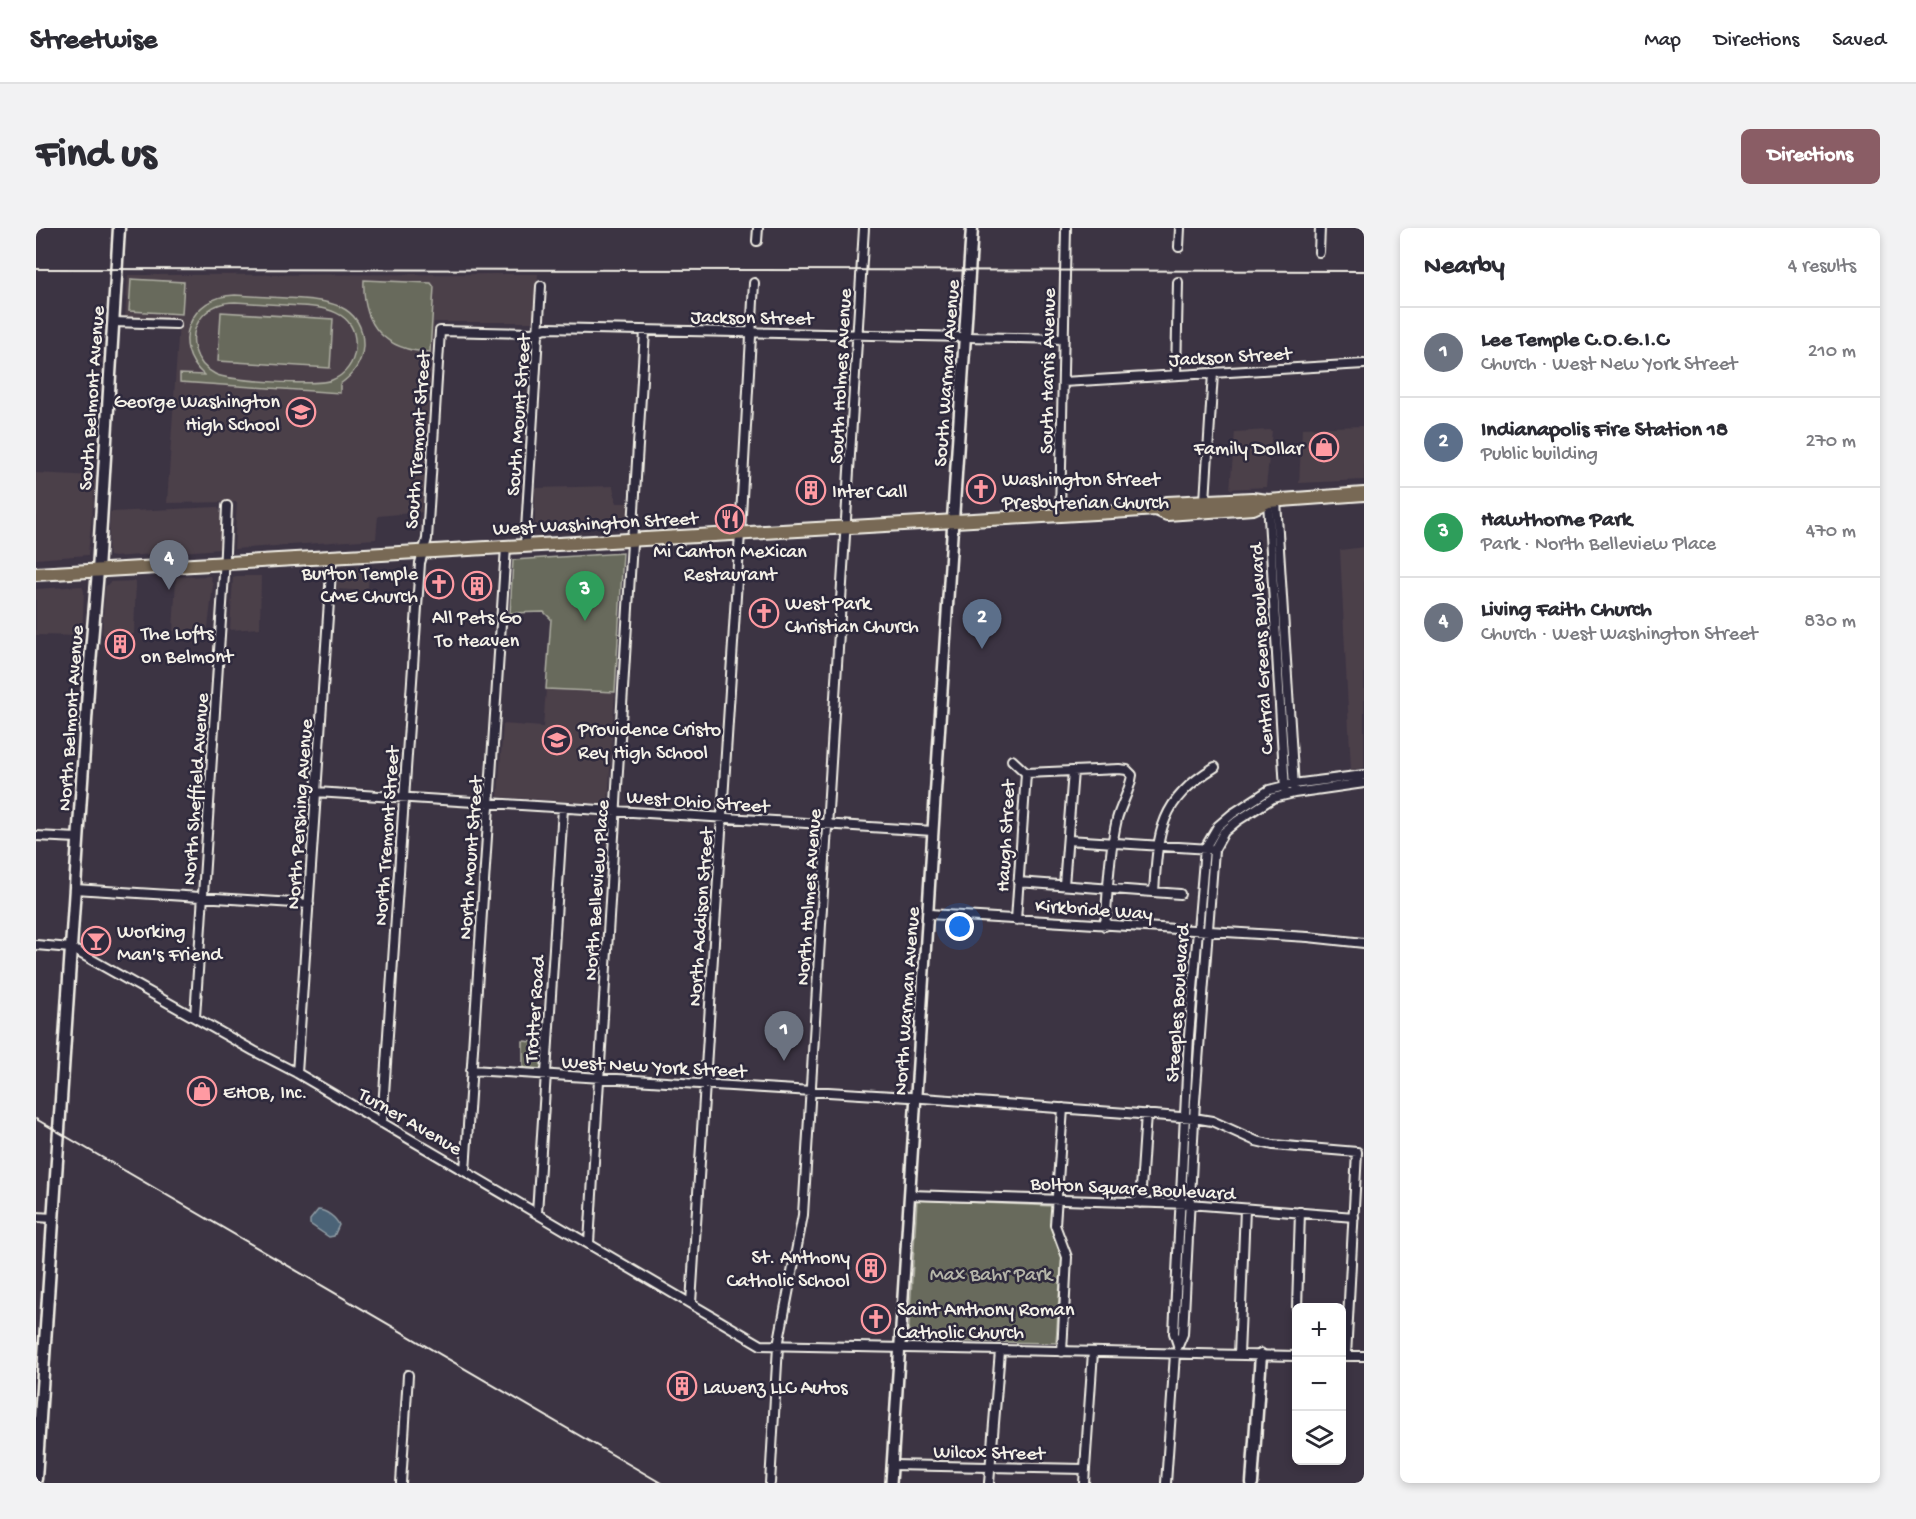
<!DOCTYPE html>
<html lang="en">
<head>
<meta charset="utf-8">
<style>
  :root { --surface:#fff; --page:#f2f2f3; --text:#2b2b33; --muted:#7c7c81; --line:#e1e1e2; --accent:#8a5d65 }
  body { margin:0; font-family:"Gochi Hand",sans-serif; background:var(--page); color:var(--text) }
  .controls { position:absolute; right:18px; bottom:18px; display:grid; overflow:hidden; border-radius:9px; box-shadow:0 3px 9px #0003 }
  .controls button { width:54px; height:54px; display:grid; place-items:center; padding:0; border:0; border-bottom:2px solid var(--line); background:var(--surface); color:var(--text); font:30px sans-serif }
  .you { position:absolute; left:924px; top:699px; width:21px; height:21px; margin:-15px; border:4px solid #fff; border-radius:50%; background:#1a73e8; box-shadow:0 0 0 9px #1a73e833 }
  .badge { display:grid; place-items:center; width:39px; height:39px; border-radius:50%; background:var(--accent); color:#fff; font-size:20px; font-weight:700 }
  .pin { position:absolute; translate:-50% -50px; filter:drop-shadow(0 2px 3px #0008) }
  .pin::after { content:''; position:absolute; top:32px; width:21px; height:18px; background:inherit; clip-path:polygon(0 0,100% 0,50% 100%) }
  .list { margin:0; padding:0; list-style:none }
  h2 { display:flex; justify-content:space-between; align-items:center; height:78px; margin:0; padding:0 24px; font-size:26px }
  h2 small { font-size:20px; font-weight:400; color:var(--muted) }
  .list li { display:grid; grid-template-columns:39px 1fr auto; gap:18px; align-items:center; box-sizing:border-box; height:90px; padding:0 24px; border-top:2px solid var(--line) }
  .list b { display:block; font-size:22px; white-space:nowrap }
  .list p { margin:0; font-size:20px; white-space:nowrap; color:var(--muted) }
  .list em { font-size:20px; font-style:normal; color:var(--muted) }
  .icon { flex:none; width:33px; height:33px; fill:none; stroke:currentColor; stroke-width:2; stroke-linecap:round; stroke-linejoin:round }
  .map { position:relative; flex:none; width:1328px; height:1255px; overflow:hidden; border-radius:9px }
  header { display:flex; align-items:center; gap:36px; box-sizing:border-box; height:84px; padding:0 30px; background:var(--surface); border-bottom:2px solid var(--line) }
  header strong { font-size:28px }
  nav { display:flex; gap:33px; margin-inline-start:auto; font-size:21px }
  .intro { display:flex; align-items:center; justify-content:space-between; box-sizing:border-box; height:144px; padding:0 36px }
  h1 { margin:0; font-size:42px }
  .button { padding:15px 27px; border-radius:9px; background:var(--accent); color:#fff; font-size:21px; font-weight:700 }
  main { display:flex; gap:36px; padding:0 36px }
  aside { flex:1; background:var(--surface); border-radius:9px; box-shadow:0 3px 9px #0003 }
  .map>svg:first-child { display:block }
  .built { fill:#4b3f4a }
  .green { fill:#686b5c; stroke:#aeaea2; stroke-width:1.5; fill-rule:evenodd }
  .water { fill:#4c6377; stroke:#8f9ca4; stroke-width:1.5 }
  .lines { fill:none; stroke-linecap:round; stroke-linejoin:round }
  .minor-casing { stroke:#f4f1e8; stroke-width:12 }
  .tertiary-casing { stroke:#f4f1e8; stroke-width:14 }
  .secondary-casing { stroke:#f4f1e8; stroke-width:15 }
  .primary-casing { stroke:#f4f1e8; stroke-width:16 }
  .minor { stroke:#2f2a3d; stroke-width:8 }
  .tertiary { stroke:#2f2a3d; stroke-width:9 }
  .secondary { stroke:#2f2a3d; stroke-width:10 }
  .primary { stroke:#786954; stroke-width:12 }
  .rail { stroke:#f4f1e8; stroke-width:2 }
  .labels { text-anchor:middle; stroke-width:5; stroke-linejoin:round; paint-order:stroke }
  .street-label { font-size:20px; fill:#f4f1e8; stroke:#2f2a3d }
  .poi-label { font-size:20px; fill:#f4f1e8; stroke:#2f2a3d; text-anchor:start }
  .park-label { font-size:20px; fill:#b5b5a9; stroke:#2f2a3d }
</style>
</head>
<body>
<header>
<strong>Streetwise</strong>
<nav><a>Map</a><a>Directions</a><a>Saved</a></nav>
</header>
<div class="intro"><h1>Find us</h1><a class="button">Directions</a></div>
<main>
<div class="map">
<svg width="1328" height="1255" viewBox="0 0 1328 1255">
  <rect width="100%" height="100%" fill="#3c3443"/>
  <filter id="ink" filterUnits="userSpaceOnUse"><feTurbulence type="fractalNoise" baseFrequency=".0167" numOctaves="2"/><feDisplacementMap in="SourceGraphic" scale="12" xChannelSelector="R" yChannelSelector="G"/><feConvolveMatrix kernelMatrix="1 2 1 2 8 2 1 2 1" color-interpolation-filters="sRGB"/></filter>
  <g filter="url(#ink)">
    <path class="built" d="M502 46 499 94H398L386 284 342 288 340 311 198 321 201 274 131 275 143 94 89 91 92 47Z
      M1328 198V252L1263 255 1266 200Z
      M1233 202 1236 203 1230 259 1194 261 1199 204Z
      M0 245 60 248 52 327 0 331Z
      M577 258 580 275H593L591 296 499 301V260Z
      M181 279 186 285 185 321 78 329 73 328 72 324 74 284Z
      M1328 319V540L1315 542 1304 322Z
      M333 340 332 363 300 361 303 341Z
      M174 348 177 357 172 400 137 403 140 349Z
      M201 348H225L224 400 194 402 197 349Z
      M100 353 98 406 69 409 66 405 69 359 74 354Z
      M46 358 48 363 46 408 0 407V361Z
      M528 460 579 464 572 576 462 569 467 496 507 499 510 461Z"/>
    <path class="green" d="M95 51 148 54 146 86 93 83Z
      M328 52 395 55 398 59 394 124C349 123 326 97 328 52Z
      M199 67C216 68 233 69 250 70 283 72 328 72 327 118 326 135 317 147 304 156V165L144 154V146L168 147C134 117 154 68 199 67ZM199 74C215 75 232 76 249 77 278 79 323 77 319 121 318 135 309 147 296 152 282 158 193 153 179 146 169 141 162 132 159 122 152 95 173 74 199 74Z
      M185 84 297 91 294 140 182 133Z
      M587 325 579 464 510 461 515 391 508 384 474 385 477 332Z
      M487 813 508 815 506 841 487 840Z
      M881 972 1016 978 1015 997 1026 1025 1020 1115 872 1113Z"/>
    <path class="water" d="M282 982C290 982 300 990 303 997L298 1008 293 1009 274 996V992Z"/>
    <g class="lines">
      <g class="minor-casing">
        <path id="minor" d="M721 13 722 0
          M1143 19 1144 0
          M1283 24 1284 0
          M77 94 140 96
          M1140 147 1142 54
          M1027 154 1328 136
          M1169 273 1177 145
          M1232 273 1249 562
          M1240 273 1258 560
          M1024 286 1030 0
          M489 318 505 58
          M976 532 990 545 980 692
          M990 545 1083 541 1091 542 1096 547C1094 563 1085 576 1081 591 1073 626 1072 662 1069 698
          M280 564 897 603
          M0 608 42 610
          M1032 612 1174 621
          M982 654 1144 666
          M1028 657 1037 543
          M39 661 273 676
          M1118 664C1122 604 1123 573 1179 539
          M893 686 1272 709 1328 715
          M0 717 35 720 218 823 261 845 725 1117 1260 1128
          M159 789 188 346 191 278
          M435 842 873 869 1158 890 1176 893 1220 913 1237 917 1321 924 1310 1128
          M261 845 296 329
          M346 895 384 335 391 311 404 103 496 105 510 100 1028 111
          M429 943 470 319
          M874 967 1153 976 1318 989
          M1104 975 1110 886
          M501 985 527 580
          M0 989 17 990
          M553 1015 609 103
          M655 1075 704 305 718 55
          M1261 1080 1264 984
          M1142 1117 1138 1105 1153 808 1169 620 1182 598 1196 586 1233 562 1257 556 1328 547
          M1142 1118 1147 1106 1159 873 1178 622 1188 604 1201 593 1237 570 1258 565 1328 555
          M1026 1124 1031 1029 1019 997 1027 880
          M1203 1127 1209 981
          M1307 1128H1328
          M856 1237 1049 1241
          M365 1255 372 1147
          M734 1255 742 1118 767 987 828 0
          M953 1255 964 1123
          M1048 1255 1057 1124
          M1130 1255 1139 1126"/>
      </g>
      <g class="tertiary-casing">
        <path id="tertiary" d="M855 1255 917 292"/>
      </g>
      <g class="secondary-casing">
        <path id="secondary" d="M917 292 936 0
          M0 1251 53 447 62 343 83 0
          M1216 1255 1225 1127"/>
      </g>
      <g class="primary-casing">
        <path id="primary" d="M1120 281 1131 286 1217 280 1232 273
          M0 346 1076 284 1120 281 1131 275 1216 271 1232 273 1328 266"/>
      </g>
      <use href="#minor" class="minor"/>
      <use href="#tertiary" class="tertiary"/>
      <use href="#secondary" class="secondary"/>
      <use href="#primary" class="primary"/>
      <path class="rail" d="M0 41 1328 43
        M0 891 625 1255"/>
    </g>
  </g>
  <defs>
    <g id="school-ring" transform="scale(1.5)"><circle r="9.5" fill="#2f2a3d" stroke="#ff9aa2" stroke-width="1.5"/><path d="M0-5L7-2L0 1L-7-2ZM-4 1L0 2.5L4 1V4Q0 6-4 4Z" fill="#ff9aa2"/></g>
    <g id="shop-ring" transform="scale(1.5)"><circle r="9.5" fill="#2f2a3d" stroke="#ff9aa2" stroke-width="1.5"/><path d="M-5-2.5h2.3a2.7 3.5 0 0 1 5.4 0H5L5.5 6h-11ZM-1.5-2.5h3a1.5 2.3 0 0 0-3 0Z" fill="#ff9aa2"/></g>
    <g id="church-ring" transform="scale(1.5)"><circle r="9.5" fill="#2f2a3d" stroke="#ff9aa2" stroke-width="1.5"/><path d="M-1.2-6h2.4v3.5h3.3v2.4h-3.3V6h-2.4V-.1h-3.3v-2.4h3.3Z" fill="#ff9aa2"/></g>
    <g id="building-ring" transform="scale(1.5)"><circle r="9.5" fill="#2f2a3d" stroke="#ff9aa2" stroke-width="1.5"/><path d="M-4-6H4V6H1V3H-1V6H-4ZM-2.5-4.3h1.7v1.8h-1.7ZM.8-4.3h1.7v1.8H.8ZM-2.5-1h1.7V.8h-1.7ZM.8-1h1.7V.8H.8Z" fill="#ff9aa2"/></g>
    <g id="restaurant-ring" transform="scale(1.5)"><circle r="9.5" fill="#2f2a3d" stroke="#ff9aa2" stroke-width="1.5"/><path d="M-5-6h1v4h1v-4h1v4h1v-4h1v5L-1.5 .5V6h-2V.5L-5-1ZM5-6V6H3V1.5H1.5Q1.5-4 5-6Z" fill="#ff9aa2"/></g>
    <g id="bar-ring" transform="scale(1.5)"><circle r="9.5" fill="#2f2a3d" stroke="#ff9aa2" stroke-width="1.5"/><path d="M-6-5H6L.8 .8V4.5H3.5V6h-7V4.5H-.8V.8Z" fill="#ff9aa2"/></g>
  </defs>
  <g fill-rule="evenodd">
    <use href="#school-ring" x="265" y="184"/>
    <use href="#shop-ring" x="1288" y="219"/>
    <use href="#church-ring" x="945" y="261"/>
    <use href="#building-ring" x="775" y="262"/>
    <use href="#restaurant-ring" x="694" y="291"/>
    <use href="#church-ring" x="403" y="356"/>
    <use href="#building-ring" x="441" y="358"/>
    <use href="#church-ring" x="728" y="385"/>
    <use href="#building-ring" x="84" y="416"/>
    <use href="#school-ring" x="521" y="512"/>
    <use href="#bar-ring" x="60" y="713"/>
    <use href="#shop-ring" x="166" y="863"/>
    <use href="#building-ring" x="835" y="1040"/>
    <use href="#church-ring" x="840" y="1091"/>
    <use href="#building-ring" x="646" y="1158"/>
  </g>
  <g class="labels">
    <g class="street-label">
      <text transform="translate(716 88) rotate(1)" y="7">Jackson Street</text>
      <text transform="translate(1194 127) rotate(-3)" y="7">Jackson Street</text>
      <text transform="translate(1010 143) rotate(-89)" y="7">South Harris Avenue</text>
      <text transform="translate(909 145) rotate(-86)" y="7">South Warman Avenue</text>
      <text transform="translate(803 148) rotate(-87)" y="7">South Holmes Avenue</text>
      <text transform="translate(54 170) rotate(-86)" y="7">South Belmont Avenue</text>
      <text transform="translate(481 187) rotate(-86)" y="7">South Mount Street</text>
      <text transform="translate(380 212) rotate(-86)" y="7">South Tremont Street</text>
      <text transform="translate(559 294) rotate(-3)" y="7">West Washington Street</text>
      <text transform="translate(1224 421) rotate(-93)" y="7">Central Greens Boulevard</text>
      <text transform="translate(33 490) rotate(-86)" y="7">North Belmont Avenue</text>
      <text transform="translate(158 561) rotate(-86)" y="7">North Sheffield Avenue</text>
      <text transform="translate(662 572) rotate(4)" y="7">West Ohio Street</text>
      <text transform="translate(262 586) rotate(-86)" y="7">North Pershing Avenue</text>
      <text transform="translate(349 608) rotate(-86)" y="7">North Tremont Street</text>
      <text transform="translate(968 608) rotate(-87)" y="7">Haugh Street</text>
      <text transform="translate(433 630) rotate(-86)" y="7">North Mount Street</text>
      <text transform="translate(559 662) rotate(-86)" y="7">North Belleview Place</text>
      <text transform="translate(771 669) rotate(-86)" y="7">North Holmes Avenue</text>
      <text transform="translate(1058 680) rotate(4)" y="7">Kirkbride Way</text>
      <text transform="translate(663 689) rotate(-86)" y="7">North Addison Street</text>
      <text transform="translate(869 773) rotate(-86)" y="7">North Warman Avenue</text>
      <text transform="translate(1140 775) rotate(-86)" y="7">Steeples Boulevard</text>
      <text transform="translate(497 781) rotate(-86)" y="7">Trotter Road</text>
      <text transform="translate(618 837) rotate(3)" y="7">West New York Street</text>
      <text transform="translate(375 892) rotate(30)" y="7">Turner Avenue</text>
      <text transform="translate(1097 959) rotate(3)" y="7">Bolton Square Boulevard</text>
      <text transform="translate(953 1223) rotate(1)" y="7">Wilcox Street</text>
    </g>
    <g class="poi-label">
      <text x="244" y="179" text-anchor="end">George Washington<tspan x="244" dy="23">High School</tspan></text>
      <text x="1267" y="226" text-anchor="end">Family Dollar</text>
      <text x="966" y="257">Washington Street<tspan x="966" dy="23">Presbyterian Church</tspan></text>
      <text x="796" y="269">Inter Call</text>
      <text x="694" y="329" text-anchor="middle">Mi Canton Mexican<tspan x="694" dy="23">Restaurant</tspan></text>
      <text x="382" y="351" text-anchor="end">Burton Temple<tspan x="382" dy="23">CME Church</tspan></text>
      <text x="749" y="381">West Park<tspan x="749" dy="23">Christian Church</tspan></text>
      <text x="441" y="395" text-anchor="middle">All Pets Go<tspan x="441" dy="23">To Heaven</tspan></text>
      <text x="105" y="411">The Lofts<tspan x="105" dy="23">on Belmont</tspan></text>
      <text x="542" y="507">Providence Cristo<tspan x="542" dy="23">Rey High School</tspan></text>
      <text x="81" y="709">Working<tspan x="81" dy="23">Man's Friend</tspan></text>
      <text x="187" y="870">EHOB, Inc.</text>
      <text x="814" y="1035" text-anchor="end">St. Anthony<tspan x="814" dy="23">Catholic School</tspan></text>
      <text x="861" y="1087">Saint Anthony Roman<tspan x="861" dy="23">Catholic Church</tspan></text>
      <text x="667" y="1165">Lawenz LLC Autos</text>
    </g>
    <g class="park-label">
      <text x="955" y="1052">Max Bahr Park</text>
    </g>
  </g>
</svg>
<div class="controls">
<button>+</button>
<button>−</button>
<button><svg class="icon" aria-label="layers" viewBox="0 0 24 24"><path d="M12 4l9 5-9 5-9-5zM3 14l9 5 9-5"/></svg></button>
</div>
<div class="you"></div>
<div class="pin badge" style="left:748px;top:833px;background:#6b7280">1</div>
<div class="pin badge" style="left:946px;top:421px;background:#5c6f8a">2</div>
<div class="pin badge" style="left:549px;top:393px;background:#2e9e5b">3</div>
<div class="pin badge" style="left:133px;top:362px;background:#6b7280">4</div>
</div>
<aside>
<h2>Nearby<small>4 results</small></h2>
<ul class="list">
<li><span class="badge" style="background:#6b7280">1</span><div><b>Lee Temple C.O.G.I.C</b><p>Church · West New York Street</p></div><em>210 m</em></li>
<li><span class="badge" style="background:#5c6f8a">2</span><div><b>Indianapolis Fire Station 18</b><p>Public building</p></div><em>270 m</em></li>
<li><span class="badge" style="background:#2e9e5b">3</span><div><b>Hawthorne Park</b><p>Park · North Belleview Place</p></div><em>470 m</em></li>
<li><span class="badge" style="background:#6b7280">4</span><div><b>Living Faith Church</b><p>Church · West Washington Street</p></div><em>830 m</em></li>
</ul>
</aside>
</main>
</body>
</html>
